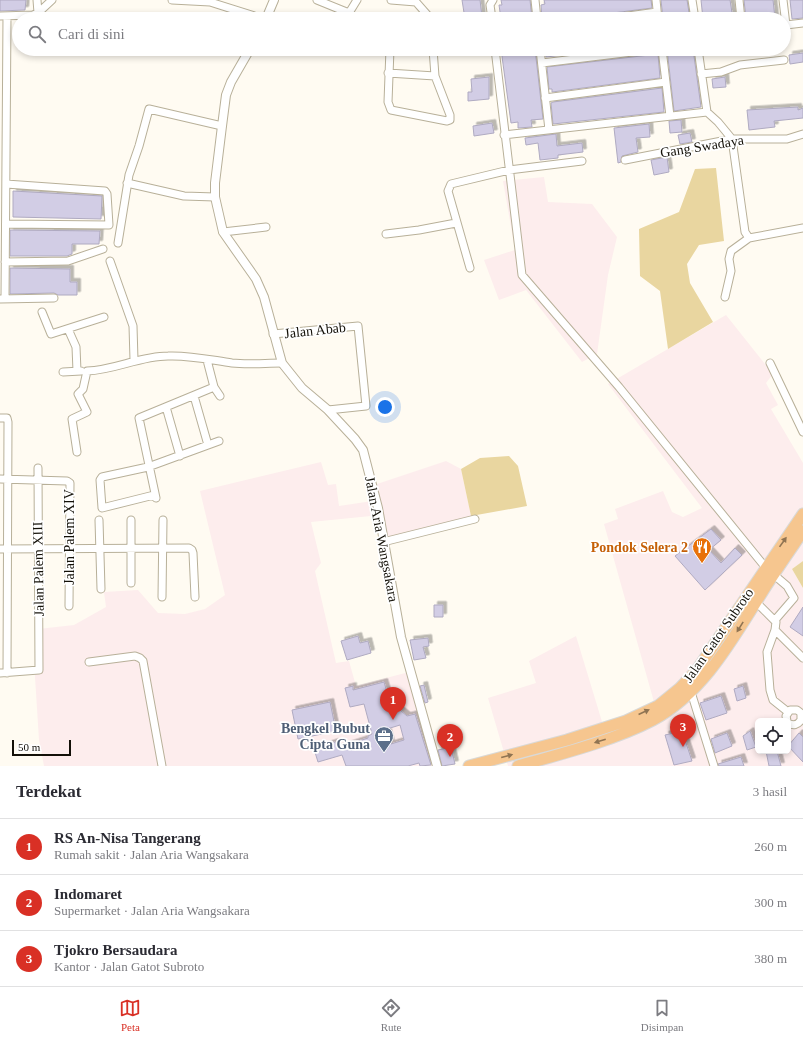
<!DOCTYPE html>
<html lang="id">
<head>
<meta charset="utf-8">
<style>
  :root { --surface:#fff; --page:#f2f2f3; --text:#2b2b33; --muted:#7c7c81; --line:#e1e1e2; --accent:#d93025 }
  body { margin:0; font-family:"Times New Roman",serif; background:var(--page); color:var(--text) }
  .controls { position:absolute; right:12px; bottom:12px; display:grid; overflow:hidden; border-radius:6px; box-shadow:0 2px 6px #0003 }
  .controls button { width:36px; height:36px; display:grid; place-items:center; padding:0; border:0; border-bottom:1px solid var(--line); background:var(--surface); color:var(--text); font:20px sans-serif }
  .scale { position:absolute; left:12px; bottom:10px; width:59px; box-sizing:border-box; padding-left:4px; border:2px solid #131008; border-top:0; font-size:11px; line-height:14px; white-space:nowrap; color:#131008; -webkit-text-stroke:3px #fff; paint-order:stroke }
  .you { position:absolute; left:385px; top:407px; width:14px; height:14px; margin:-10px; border:3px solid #fff; border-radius:50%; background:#1a73e8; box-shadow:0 0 0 6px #1a73e833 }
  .badge { display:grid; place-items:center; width:26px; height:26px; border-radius:50%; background:var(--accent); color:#fff; font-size:13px; font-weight:700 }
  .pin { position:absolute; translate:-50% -33px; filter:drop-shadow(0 1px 2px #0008) }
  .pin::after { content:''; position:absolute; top:21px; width:14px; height:12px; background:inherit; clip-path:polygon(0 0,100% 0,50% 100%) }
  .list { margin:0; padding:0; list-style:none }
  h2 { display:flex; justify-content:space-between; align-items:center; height:52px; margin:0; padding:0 16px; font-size:17px }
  h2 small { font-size:13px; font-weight:400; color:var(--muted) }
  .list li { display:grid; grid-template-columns:26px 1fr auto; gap:12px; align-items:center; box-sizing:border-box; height:56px; padding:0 16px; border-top:1px solid var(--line) }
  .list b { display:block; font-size:15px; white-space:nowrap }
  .list p { margin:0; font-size:13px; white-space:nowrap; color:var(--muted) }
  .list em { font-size:13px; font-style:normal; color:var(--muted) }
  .icon { flex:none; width:22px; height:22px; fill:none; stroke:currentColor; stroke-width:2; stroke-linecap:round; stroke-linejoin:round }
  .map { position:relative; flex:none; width:803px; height:766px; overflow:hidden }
  .search { position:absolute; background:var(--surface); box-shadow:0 2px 6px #0003; left:12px; right:12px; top:12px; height:44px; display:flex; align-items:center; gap:10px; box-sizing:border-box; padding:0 14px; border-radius:22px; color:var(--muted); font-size:15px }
  .sheet { height:220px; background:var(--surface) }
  nav { display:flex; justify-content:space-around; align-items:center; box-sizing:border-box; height:56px; border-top:1px solid var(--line); background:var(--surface); font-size:11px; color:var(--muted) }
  nav a { display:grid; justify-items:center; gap:2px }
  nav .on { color:var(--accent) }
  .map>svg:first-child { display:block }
  .industrial { fill:#fdeded; fill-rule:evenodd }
  .green { fill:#e9d6a0 }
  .building { fill:#d2cde5; stroke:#afaac1; fill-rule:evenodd; filter:url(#shadow) }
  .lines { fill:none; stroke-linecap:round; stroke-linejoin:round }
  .minor-casing { stroke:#b8b099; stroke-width:9 }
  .tertiary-casing { stroke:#b8b099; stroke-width:10 }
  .trunk-casing { stroke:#d9d9d7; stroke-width:13 }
  .minor { stroke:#fff; stroke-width:7 }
  .tertiary { stroke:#fff; stroke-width:8 }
  .trunk { stroke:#f6c68f; stroke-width:11 }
  .oneway { fill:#907452 }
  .labels { text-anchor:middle; stroke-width:3.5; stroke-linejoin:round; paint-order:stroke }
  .street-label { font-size:14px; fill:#131008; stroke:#fff }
  .food-label { font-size:14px; font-weight:bold; fill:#c56008; stroke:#fff; text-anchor:end }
  .service-label { font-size:14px; font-weight:bold; fill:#4e5e75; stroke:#fff; text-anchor:end }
</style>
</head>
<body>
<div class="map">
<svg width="803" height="766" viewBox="0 0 803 766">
  <defs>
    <filter id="shadow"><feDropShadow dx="3.5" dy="-3.5" stdDeviation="0" flood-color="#0004"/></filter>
  </defs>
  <rect width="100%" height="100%" fill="#fffbf2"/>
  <path class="industrial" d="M544 177 548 202 592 204 617 237 608 275 597 354 582 362 526 290 499 300 484 260 515 250 503 181Z
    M726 315 773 374 766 383 778 405 771 409 803 463V561L792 569 803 588V766H508L488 698 536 683 529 661 576 636 603 725 654 702 604 524 618 519 615 509 663 491 672 512 683 517 702 508 608 384ZM758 721H788V751H758Z
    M446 461 461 469 471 516 385 538 381 515 311 522 321 563 315 571 336 663 349 661 356 686 409 672 435 766H44L39 740 35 677 38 629 74 625 106 607 104 592 138 590 158 613 185 614 205 609 225 595 200 491 321 462 328 485 336 484 339 506 379 500 374 485Z"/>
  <path class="green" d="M716 168 724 241 699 245 687 264 690 283 713 322 668 349 660 291 640 276 639 229 679 212 695 169Z
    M509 456 518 466 527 506 471 516 461 469 480 458Z
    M803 561V588L792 569Z"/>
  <path class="building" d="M0 0H26L25 10 0 11Z
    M462 0H480L482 17 465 19Z
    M501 0H530L532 19H501L499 5H502Z
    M544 0H651L652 8 605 14 601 17 588 19H542L541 5 545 4Z
    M661 0H687L690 19H663Z
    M701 0H730L733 19H703Z
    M744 0H773L775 18 746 19Z
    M790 0H803V18L792 19Z
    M501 49H518V50L535 49 543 119 531 120 532 127 518 128V122L511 123Z
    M545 49H616L546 57Z
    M667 49H693L701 107 674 111Z
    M803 53V62L790 64 789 55Z
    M658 54 660 78 552 92V89H549L547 67Z
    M489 77V99L468 101V92H472L471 79Z
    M725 77 726 87 713 88 712 79Z
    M662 88 664 112 553 124 551 103 553 102Z
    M798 107V110L803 108V118L774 121 775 127 749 130 747 110Z
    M681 120 682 132 670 133 669 121Z
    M492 123 494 133 474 136 473 126Z
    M649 124 650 137 636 138 638 152 622 156 621 162 618 163 614 128Z
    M690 133 692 142 680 144 678 135Z
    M556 134 557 146 582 143 583 152 558 155V158L540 160 538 143 526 145 525 138Z
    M667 157 669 172 654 175 651 160Z
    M13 191 102 196 101 219 13 217Z
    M10 230 100 231 99 244H72V254L67 256H10Z
    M10 268 70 269V282H77V295H58L54 293 10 294Z
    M711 529 721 540 709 550 721 563 735 548 742 555 705 590 675 556Z
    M434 605H443V617H434Z
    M803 607V636L790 627Z
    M358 636 360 643 368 641 371 653 347 660 341 641Z
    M428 638 429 646 423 647 426 658 414 660 410 640Z
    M384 682 389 699 396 697 400 710 407 716 415 714 431 765 420 766 419 763 408 766H346L342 755 318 762 314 749 335 742 337 748 368 738V736L372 734 364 704 350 707 345 688 353 686V690ZM400 725 404 740 391 744 387 729Z
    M424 685 428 702 425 703 420 686Z
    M743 686 746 698 737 701 734 689Z
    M721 696 727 713 706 720 700 703Z
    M330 702 336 731 298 739 292 710Z
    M682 731 692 761 674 765 665 735Z
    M750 731 756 747 747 750 743 736Z
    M727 733 732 746 715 753 711 739Z
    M799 733 803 737V762L788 746Z
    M451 747 455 764 442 766 438 750Z
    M766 751H777L781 766H769Z
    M741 757 744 766H719L718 764Z"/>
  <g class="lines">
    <g class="minor-casing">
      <path id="minor" d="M37 0 38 13
        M172 0 210 2 264 19
        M317 0 349 13 347 19
        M391 0 416 2 431 19
        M535 0 537 19
        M656 0 658 19
        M692 0 695 19
        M739 0 741 19
        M783 0 786 25 784 39
        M349 13 357 0
        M0 16 33 15 38 13 52 0
        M492 19 490 5 493 0
        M606 19 657 12
        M786 25 803 23
        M390 49 388 102 391 110 447 121 450 120V115L435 76 433 49
        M495 49 522 275 619 387 766 568 787 586 794 598 775 620
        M540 49 549 130
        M662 49 670 116
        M542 63 657 49
        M388 73 435 76
        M701 74 721 72 740 65 784 60
        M545 98 666 82
        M707 112 718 122 732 139 745 232 749 238 803 228
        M504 135 707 112 698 49
        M625 160 732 139H787L803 134
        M127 183 184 196 215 197
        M6 224 109 225 107 194 105 191 6 184
        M223 232 266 227
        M386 234 419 230 456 223
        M118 243 129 175 139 146 149 109 222 126
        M110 261 133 326 134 360
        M5 262 68 261 103 249
        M470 268 448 191 451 184 509 170 582 161
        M725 297 731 271 729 259 731 251 749 238
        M0 299 54 298
        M5 299 7 16
        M42 312 51 334 104 317
        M68 329 76 347 77 371
        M273 334 358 326 366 406 328 410
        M207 360 214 387 220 396
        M770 363 803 432
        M63 372 81 371
        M194 396 208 445
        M166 407 180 456
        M0 418H7L8 422 7 673
        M77 452 72 419 87 412 78 394 83 389 87 371C115 370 140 356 168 356 190 355 211 360 232 363 249 365 265 363 282 363
        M0 479 67 481 70 483 69 606
        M154 495 102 508 100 480 102 477 148 467 219 441
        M156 498 139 418 214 387
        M99 520 101 589
        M131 520V583
        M383 542 475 519
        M0 549 189 548 192 550 193 553 195 597
        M162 597 163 520
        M756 602 776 622 775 630 767 652 770 690 773 700 788 712
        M775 630 803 658
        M89 662 135 656 140 658 143 661 162 766
        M0 673 39 670 38 468
        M691 692 714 766
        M787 721 786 716 790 710H797L801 713V720C798 725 793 726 788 723"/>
    </g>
    <g class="tertiary-casing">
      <path id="tertiary" d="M266 19 274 0
        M250 49 231 82 226 95 222 126 215 183V197L223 232 256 279 264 297 282 363 302 388 328 410 355 439 363 450 378 508 401 637 437 766"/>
    </g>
    <g class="trunk-casing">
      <path id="trunk" d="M469 766 567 740 626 721 658 706 680 688 697 670 803 514
        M518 766C561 754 615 740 653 720 703 693 732 640 761 594 774 573 789 552 803 531"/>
    </g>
    <use href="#minor" class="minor"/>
    <use href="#tertiary" class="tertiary"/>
    <use href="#trunk" class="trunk"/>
  </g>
  <defs><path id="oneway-solid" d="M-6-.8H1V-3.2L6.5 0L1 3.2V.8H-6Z"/></defs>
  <g class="oneway">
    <use href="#oneway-solid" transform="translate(783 542) rotate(-55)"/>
    <use href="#oneway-solid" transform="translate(740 627) rotate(122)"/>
    <use href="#oneway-solid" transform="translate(644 712) rotate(-25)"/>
    <use href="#oneway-solid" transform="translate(600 741) rotate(163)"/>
    <use href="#oneway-solid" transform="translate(507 756) rotate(-15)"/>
  </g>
  <defs>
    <g id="restaurant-pin" transform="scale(1)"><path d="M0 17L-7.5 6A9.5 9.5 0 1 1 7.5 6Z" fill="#e8710a" stroke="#fff"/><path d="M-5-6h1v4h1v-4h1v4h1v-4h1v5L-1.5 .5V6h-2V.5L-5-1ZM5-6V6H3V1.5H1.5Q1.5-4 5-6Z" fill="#fff"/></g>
    <g id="office-pin" transform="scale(1)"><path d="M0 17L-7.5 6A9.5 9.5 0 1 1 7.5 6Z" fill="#5c6f8a" stroke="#fff"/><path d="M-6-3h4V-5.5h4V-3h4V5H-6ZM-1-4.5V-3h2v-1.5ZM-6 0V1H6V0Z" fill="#fff"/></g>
  </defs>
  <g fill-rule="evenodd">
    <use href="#restaurant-pin" x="702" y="547"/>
    <use href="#office-pin" x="384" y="736"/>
  </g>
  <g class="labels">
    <g class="street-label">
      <text transform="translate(702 146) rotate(-9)" y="5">Gang Swadaya</text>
      <text transform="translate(315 330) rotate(-6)" y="5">Jalan Abab</text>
      <text transform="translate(69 537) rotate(-90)" y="5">Jalan Palem XIV</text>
      <text transform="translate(382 539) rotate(79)" y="5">Jalan Aria Wangsakara</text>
      <text transform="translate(38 569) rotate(-91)" y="5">Jalan Palem XIII</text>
      <text transform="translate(718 635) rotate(-55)" y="5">Jalan Gatot Subroto</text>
    </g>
    <g class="food-label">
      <text x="688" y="552">Pondok Selera 2</text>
    </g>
    <g class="service-label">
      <text x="370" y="733">Bengkel Bubut<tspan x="370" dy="16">Cipta Guna</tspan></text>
    </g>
  </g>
</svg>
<div class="controls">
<button><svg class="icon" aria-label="locate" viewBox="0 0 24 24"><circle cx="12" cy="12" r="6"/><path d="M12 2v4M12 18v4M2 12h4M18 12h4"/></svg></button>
</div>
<div class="scale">50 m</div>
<div class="you"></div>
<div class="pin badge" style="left:393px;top:720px">1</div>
<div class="pin badge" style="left:450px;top:757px">2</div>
<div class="pin badge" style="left:683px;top:747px">3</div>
<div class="search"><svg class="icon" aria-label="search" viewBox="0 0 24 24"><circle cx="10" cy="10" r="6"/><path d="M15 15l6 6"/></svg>Cari di sini</div>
</div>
<section class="sheet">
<h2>Terdekat<small>3 hasil</small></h2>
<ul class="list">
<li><span class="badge">1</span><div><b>RS An-Nisa Tangerang</b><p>Rumah sakit · Jalan Aria Wangsakara</p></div><em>260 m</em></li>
<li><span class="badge">2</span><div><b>Indomaret</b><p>Supermarket · Jalan Aria Wangsakara</p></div><em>300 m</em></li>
<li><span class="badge">3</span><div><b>Tjokro Bersaudara</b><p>Kantor · Jalan Gatot Subroto</p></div><em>380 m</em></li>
</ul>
</section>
<nav>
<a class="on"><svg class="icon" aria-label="map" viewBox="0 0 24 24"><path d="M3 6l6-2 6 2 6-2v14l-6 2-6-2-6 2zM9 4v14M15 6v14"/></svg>Peta</a>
<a><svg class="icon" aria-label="directions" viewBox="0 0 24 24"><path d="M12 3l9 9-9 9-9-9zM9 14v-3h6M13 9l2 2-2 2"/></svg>Rute</a>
<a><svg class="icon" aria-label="saved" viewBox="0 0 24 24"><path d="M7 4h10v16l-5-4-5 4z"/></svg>Disimpan</a>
</nav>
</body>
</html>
